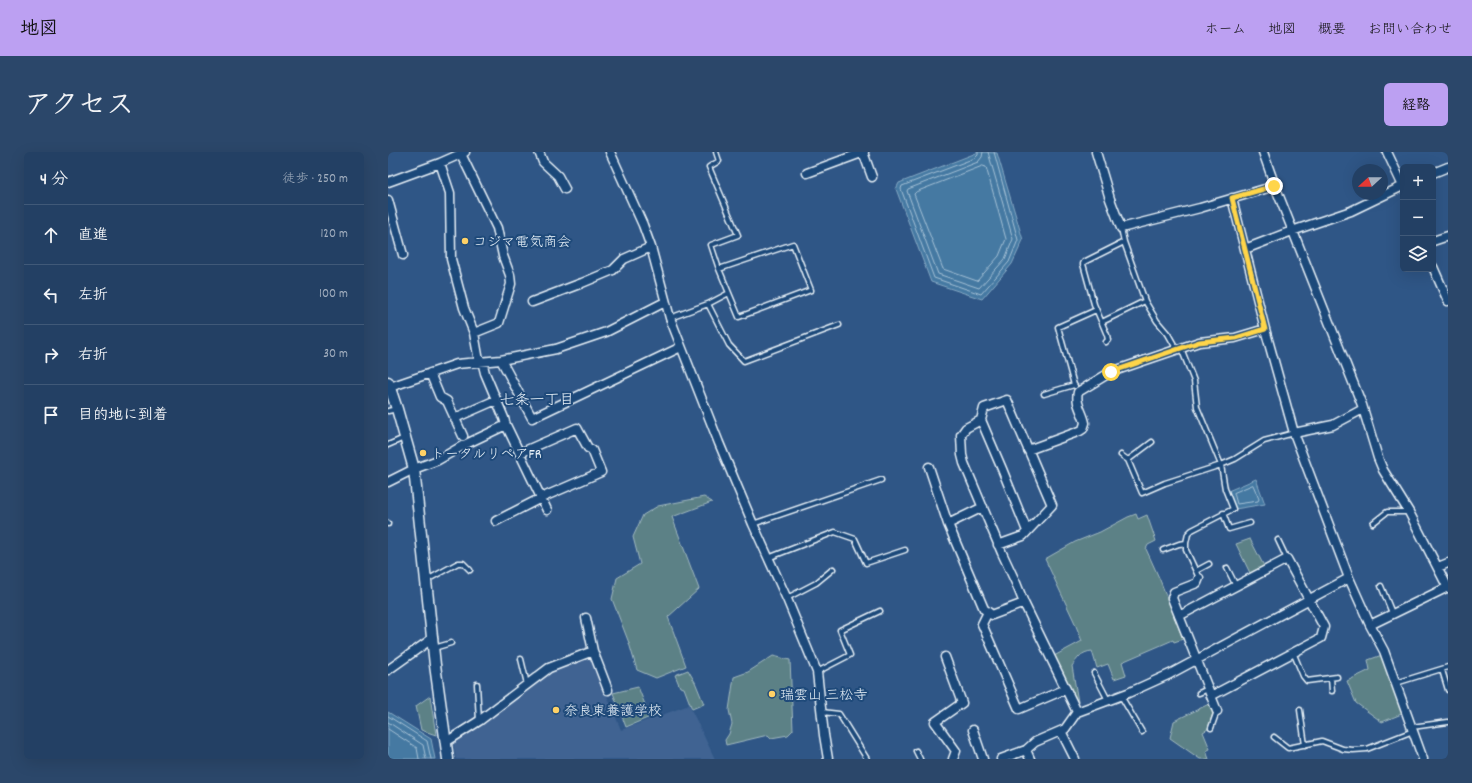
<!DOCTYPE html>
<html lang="ja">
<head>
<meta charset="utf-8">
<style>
  :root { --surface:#234064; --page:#2b476a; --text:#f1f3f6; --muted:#a3afbf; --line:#405978; --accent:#bca0f2 }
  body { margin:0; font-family:Dekko,"Klee One",sans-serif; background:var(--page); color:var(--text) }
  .controls { position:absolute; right:12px; top:12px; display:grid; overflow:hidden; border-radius:6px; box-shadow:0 4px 16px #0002 }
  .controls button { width:36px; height:36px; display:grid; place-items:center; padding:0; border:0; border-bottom:1px solid var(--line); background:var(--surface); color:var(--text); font:20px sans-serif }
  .compass { position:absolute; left:964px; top:12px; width:36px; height:36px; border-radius:50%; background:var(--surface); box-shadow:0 4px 16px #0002; rotate:249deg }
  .stop { position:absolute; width:12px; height:12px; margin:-9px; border:3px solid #ffd54a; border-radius:50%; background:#fff }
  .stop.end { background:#ffd54a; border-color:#fff; box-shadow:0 1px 4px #0008 }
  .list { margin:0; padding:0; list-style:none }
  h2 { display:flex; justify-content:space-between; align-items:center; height:52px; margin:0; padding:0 16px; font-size:17px }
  h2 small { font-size:13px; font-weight:400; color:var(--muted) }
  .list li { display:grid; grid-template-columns:26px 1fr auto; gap:12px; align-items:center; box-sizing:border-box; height:60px; padding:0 16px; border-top:1px solid var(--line) }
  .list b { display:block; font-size:15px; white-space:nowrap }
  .list em { font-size:13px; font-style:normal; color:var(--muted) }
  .icon { flex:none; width:22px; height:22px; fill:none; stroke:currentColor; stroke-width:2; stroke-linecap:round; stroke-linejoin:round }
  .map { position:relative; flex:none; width:1060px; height:607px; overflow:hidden; border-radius:6px }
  header { display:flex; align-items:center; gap:24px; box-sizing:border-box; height:56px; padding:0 20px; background:var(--accent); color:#111 }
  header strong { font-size:19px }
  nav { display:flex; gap:22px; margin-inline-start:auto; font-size:14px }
  .intro { display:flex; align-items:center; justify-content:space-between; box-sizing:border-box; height:96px; padding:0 24px }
  h1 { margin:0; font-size:28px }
  .button { padding:10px 18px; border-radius:6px; background:var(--accent); color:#111; font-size:14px; font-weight:700 }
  main { display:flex; gap:24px; padding:0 24px }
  aside { flex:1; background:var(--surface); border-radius:6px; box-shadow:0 4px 16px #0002 }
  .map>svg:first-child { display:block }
  .built { fill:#3f6392 }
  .green { fill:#5b8186; stroke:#a2b9bf }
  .water { fill:#4479a2; stroke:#86a9c4 }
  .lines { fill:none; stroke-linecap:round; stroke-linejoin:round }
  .shore { stroke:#a6c1d6; stroke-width:1 }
  .service-casing { stroke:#e8f1f8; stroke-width:7 }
  .minor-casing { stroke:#e8f1f8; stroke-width:11 }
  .tertiary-casing { stroke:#e8f1f8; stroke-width:13 }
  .service { stroke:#1f4a7a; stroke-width:4 }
  .minor { stroke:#1f4a7a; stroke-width:8 }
  .tertiary { stroke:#1f4a7a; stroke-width:10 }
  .route { stroke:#ffd54a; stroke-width:5 }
  .poi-dot { fill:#ffd166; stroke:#1f4a7a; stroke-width:1.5 }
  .labels { text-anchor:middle; stroke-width:4; stroke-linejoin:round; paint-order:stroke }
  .poi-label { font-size:14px; fill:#e8f1f8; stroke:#1f4a7a; text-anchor:start }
  .neighbourhood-label { font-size:15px; fill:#e8f1f8; stroke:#1f4a7a }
</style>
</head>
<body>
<header>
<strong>地図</strong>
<nav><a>ホーム</a><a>地図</a><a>概要</a><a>お問い合わせ</a></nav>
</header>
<div class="intro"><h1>アクセス</h1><a class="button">経路</a></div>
<main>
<aside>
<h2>4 分<small>徒歩 · 250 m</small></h2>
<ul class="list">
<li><svg class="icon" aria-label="ahead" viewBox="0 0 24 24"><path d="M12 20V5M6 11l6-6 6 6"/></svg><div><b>直進</b></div><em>120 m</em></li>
<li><svg class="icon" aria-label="left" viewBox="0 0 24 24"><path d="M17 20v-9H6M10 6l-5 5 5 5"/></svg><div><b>左折</b></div><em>100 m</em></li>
<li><svg class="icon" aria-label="right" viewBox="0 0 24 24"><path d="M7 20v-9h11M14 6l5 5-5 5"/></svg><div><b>右折</b></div><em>30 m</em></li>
<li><svg class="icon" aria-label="arrive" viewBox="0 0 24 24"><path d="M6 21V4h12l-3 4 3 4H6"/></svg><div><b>目的地に到着</b></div></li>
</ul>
</aside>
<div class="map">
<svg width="1060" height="607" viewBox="0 0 1060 607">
  <rect width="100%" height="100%" fill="#2f5686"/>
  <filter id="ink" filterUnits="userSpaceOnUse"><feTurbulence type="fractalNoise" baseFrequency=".025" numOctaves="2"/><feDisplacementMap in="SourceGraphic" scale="8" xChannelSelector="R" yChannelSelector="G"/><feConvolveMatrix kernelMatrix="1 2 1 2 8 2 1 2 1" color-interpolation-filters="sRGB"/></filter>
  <g filter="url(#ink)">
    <path class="built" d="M203 505 233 578 301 553 327 607H68L65 590 88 575 166 517Z"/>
    <path class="green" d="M316 345 324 350 284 365 311 437 280 465 298 514 268 526 249 518 241 491 224 447 229 426 252 412 245 385 255 363 270 354Z
      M748 362 750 367 759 363 768 389 760 393 758 397 772 428 795 487 786 490 785 488 734 510 738 523 726 527 720 512 709 516 704 499C693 500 690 506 684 514L690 550 688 551 666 504 694 489 686 469 657 407 687 390 712 380 740 365Z
      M862 387 876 414 862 421 848 392Z
      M994 503 1016 561 994 570 968 551 959 529 982 518 980 508Z
      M385 504 402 508 405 578 400 583 383 586 380 583 338 593 337 588 341 582 344 572 341 558 346 525 360 520Z
      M300 518 307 530 316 552 304 557 296 536 292 535 287 523Z
      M250 535 262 565 238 575 225 541Z
      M42 544 48 583 33 578 28 554Z
      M821 552 825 561 820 577 815 580 822 597 818 599 821 607H812L782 586 786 569Z"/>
    <path class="water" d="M591 0 609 1 635 88 624 112 594 147 543 130 508 37 511 31Z
      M868 327 877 352 847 357 840 339Z
      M0 560 43 587 47 607H0Z"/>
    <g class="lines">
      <path class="shore" d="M590 0V3L587 6 514 34 513 37 546 126 593 142 621 110 630 88 606 0
        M595 0 594 5 590 10 520 37 519 39 550 122 591 136 617 107 625 87 600 0
        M595 14 598 15 618 87 611 104 589 129 555 117 526 42 528 40Z
        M865 333 871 347 870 349 849 352 846 341Z
        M0 564 39 589 43 607
        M0 570 35 593 38 607
        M0 577 29 596 31 607"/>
      <g class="service-casing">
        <path id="service" d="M328 0 331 9 321 15 350 83 323 93 331 117
          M733 76 736 90 757 149 769 169 780 182 789 198
          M320 152 341 193 356 209 451 173
          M282 166 320 152 341 141 351 165 423 138 405 92 331 117 341 141
          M714 170 757 149
          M718 190 720 188 719 183 706 152 695 112 696 110 736 90
          M793 196 806 229 809 255 833 313 837 337 845 357 804 378 800 382 798 391
          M686 233 670 175 708 158
          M656 242 686 233 687 234
          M0 259 9 257
          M0 293 16 286
          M733 303 740 308 754 341 777 331 833 313 847 307 876 289 906 281
          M740 308 764 290
          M835 361 841 377 862 371
          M0 371V372
          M985 371 999 360H1021
          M365 372 493 328
          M890 388 899 407
          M775 398 791 392 798 391V398L811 426
          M380 406 447 380 467 387 478 411 517 398
          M839 416 848 434
          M808 419 821 412
          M39 428 70 411H75L82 418
          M993 434 1004 461
          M399 446 428 431 445 417
          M46 496 63 491
          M905 500 915 524 919 529 949 525
          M133 507 139 532
          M1054 518 1060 538
          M429 520 462 503 452 478 492 459
          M706 521 720 548
          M943 526 944 539
          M1008 531 1060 515
          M89 532 91 569
          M811 541 820 537
          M733 544 754 580
          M912 558 917 593
          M434 560 451 562 479 607
          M1024 575 1060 570
          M823 576 829 559
          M886 585 900 596 934 589 955 597 965 598 979 597 1025 579
          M528 599 532 607"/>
      </g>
      <g class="minor-casing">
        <path id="minor" d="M151 0 155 10 170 24 177 37
          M222 0 255 73 263 95 282 166 331 291 365 372 399 447 429 520 436 583 440 607
          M475 0 484 25
          M708 0 722 47 733 76 812 56 887 34
          M875 0 887 34 974 253 990 306 995 318 1021 360 1060 436
          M999 0 1015 34
          M73 2 109 76 115 104 122 123 123 132 111 171 86 181
          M52 11 62 41 63 107 76 156 86 181 91 209
          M419 21 476 0
          M1045 21 1060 15
          M0 30 52 11 77 0
          M844 46 877 177 906 281 961 426 982 473 996 499 1035 607
          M0 48 15 103
          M1045 89 1060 84
          M857 97 904 79 963 59 1015 34
          M1045 115 1060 149
          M144 150 194 131 225 118 236 107 263 95
          M113 208 144 266 293 195
          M94 209 97 221 116 266 118 273 159 358
          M42 221 52 245 59 249 75 284
          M2 235 69 212 113 208 168 197 218 180 277 150
          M67 266 108 248
          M593 268 614 317 639 379
          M906 281 945 273 975 257
          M640 298 692 279 695 277 697 271C695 260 687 252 690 240L723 220 755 209 811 190 847 186 877 177
          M541 315 560 372 596 457 604 463 636 451
          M0 330 26 317 50 308 76 293 118 273
          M108 369 153 346 213 320 204 298 200 296 189 276 132 301
          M560 372 595 355
          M610 393 635 384 664 353 619 248 596 256 593 268 578 276 573 283 574 303 576 311 614 401 628 431 636 451 689 560
          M1050 415 1060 411
          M811 426 809 431 786 440 784 446 829 559
          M600 460 594 472 631 557 678 537
          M791 464 899 407 936 475 933 486 823 544
          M198 466 205 499 220 538
          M982 473 1060 435
          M557 505 574 551 547 570 568 599 565 607
          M0 518 45 486
          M585 578 595 607
          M673 579 687 607
          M58 590 91 569 161 516 205 499
          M638 598 642 607
          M613 607 638 598 647 590 677 577 689 560 740 541 782 522 961 426"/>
      </g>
      <g class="tertiary-casing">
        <path id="tertiary" d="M0 230 9 257 26 317 47 513 60 607"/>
      </g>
      <use href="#service" class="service"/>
      <use href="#minor" class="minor"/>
      <use href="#tertiary" class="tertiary"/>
    </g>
  </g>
  <g class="lines" filter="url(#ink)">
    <path class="route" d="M723 220 811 190 848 186 877 177 844 46 886 34"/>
  </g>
  <g class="poi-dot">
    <circle cx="77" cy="89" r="4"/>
    <circle cx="35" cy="301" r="4"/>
    <circle cx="384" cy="542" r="4"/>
    <circle cx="168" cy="558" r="4"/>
  </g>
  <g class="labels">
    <g class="poi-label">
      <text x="85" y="94">コジマ電気商会</text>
      <text x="43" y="306">トータルリペアFR</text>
      <text x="392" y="547">瑞雲山 三松寺</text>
      <text x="176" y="563">奈良東養護学校</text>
    </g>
    <g class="neighbourhood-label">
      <text x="149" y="252">七条一丁目</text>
    </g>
  </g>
</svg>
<div class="controls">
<button>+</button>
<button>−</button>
<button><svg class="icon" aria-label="layers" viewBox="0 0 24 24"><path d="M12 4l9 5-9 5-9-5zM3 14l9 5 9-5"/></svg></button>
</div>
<svg class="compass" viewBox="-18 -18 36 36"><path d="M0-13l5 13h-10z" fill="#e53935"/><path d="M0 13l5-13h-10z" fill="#a3afbf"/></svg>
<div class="stop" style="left:723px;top:220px"></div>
<div class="stop end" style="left:886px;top:34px"></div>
</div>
</main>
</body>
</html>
